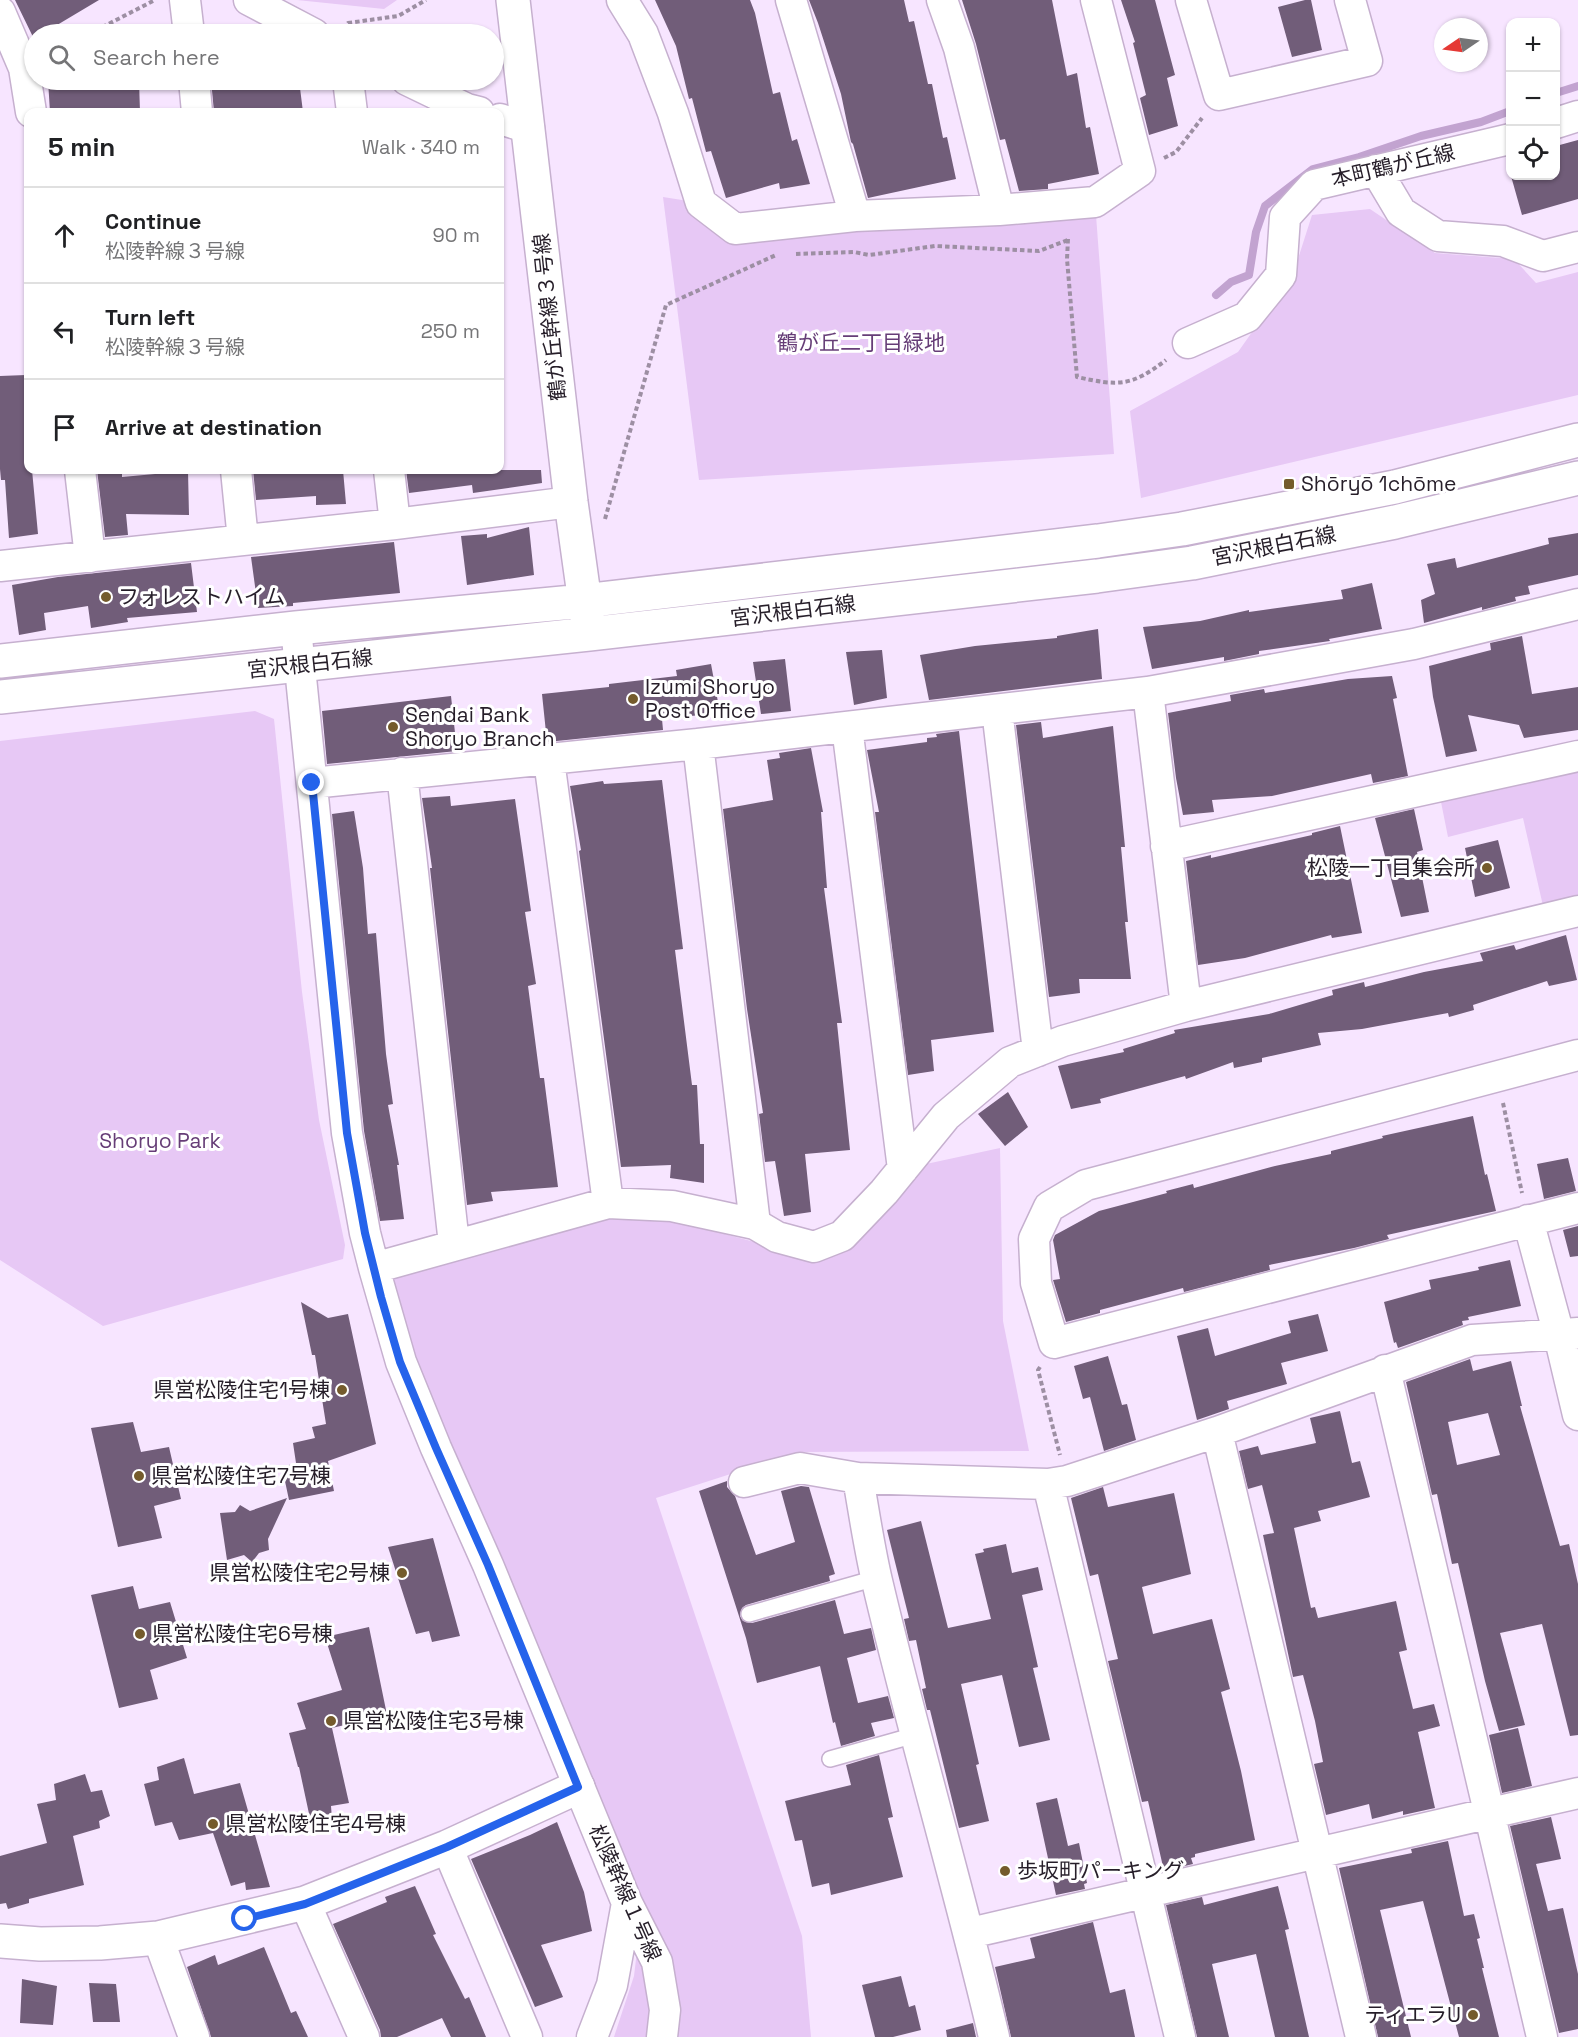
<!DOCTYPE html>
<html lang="en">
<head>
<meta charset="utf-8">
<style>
  :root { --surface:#fff; --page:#f6f6f6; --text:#202124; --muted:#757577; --line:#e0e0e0 }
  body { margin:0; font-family:"Space Grotesk","Noto Sans JP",sans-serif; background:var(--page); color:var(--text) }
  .controls { position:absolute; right:18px; top:18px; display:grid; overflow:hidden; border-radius:12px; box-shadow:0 2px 4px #0004 }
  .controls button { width:54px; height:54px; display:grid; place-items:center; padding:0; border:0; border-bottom:2px solid var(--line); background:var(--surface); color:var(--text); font:30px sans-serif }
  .compass { position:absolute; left:1434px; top:18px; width:54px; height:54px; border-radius:50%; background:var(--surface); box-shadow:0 2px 4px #0004; rotate:257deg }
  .stop { position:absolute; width:18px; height:18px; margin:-14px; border:4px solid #2563eb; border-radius:50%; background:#fff }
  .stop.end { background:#2563eb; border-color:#fff; box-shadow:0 2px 6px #0008 }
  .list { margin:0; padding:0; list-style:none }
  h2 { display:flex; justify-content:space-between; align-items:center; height:78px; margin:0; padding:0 24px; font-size:26px }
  h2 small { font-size:20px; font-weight:400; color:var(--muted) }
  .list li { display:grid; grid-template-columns:39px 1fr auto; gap:18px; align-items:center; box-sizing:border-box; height:96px; padding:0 24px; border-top:2px solid var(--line) }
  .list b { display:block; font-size:22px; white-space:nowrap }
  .list p { margin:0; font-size:20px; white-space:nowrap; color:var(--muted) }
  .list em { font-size:20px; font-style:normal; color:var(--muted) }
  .icon { flex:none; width:33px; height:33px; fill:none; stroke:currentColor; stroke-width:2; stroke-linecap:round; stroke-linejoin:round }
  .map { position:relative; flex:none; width:1578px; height:2037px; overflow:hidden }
  .search { position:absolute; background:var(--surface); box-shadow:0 2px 4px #0004; left:24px; top:24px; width:480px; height:66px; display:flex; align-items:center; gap:15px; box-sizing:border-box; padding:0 21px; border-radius:33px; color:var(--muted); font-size:22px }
  .panel { position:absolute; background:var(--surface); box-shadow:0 2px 4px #0004; left:24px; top:108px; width:480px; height:366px; border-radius:12px }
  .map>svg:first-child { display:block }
  .green { fill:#e7c8f5 }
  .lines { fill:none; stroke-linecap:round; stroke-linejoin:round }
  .stream { stroke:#c2a3d0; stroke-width:8 }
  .building { fill:#715d79; fill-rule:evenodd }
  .lane-casing { stroke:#c6b0cf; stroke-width:18 }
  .street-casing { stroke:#c6b0cf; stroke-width:33 }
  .secondary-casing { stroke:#c6b0cf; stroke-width:36 }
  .path { stroke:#9d8fa3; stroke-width:4; stroke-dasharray:4.5 3; stroke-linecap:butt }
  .lane { stroke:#fff; stroke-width:15 }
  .street { stroke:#fff; stroke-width:30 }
  .secondary { stroke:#fff; stroke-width:33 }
  .route { stroke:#2563eb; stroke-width:8 }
  .poi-dot { fill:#745b2c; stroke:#fff; stroke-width:2 }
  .labels { text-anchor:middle; stroke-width:6; stroke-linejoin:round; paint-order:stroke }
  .street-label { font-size:21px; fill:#261e29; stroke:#fff }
  .park-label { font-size:21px; fill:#663d77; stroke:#fff }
  .poi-label { font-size:21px; fill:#261e29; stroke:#fff; text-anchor:start }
</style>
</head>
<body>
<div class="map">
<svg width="1578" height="2037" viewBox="0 0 1578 2037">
  <rect width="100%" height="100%" fill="#f7e5ff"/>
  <path class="green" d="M297 0H397L384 9Z
    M663 197 701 203 735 229 1095 202 1114 454 699 480Z
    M1370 209 1435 253 1514 259 1536 283 1578 272V395L1141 498 1130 411 1238 352 1281 291 1297 262 1312 215Z
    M255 711 274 719 302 992 319 1120 345 1245 343 1259 103 1326 0 1260V741Z
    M1578 756V911L1546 919 1523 818 1448 837 1438 787Z
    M1000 1148 1003 1321 1029 1451 799 1452 656 1498 802 1936 811 2037H614L634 1976 641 1917 374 1268 608 1203 822 1260 903 1169Z"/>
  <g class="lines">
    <path class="stream" d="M1556 93 1578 86
      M1216 295 1231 282 1249 275 1256 232 1265 206 1313 169 1359 157 1421 136 1481 122 1510 111"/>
  </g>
  <path class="building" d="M15 0H99L42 34H34V39Z
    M655 0H750L755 13 773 94 780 92 792 141 797 139 810 184 780 189 779 183 726 198 711 151 706 152 692 98 689 99 676 46Z
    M809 0H904L909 22 914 21 928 84H932L943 138 947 137 956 179 868 198 853 144 851 142 841 94 818 23Z
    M962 0H1052L1067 76 1077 73 1086 128 1090 127 1099 174 1048 184V189L1019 191 1005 139 1000 140 976 44Z
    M1121 0H1155L1175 75 1167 78 1178 126 1149 135 1140 98 1146 95 1133 43 1135 42Z
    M1305 0H1311L1322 50 1292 57 1278 7Z
    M48 80H139L140 112H50Z
    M211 80H299L303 112H214Z
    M1578 140V199L1522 215 1511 176H1556V146Z
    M26 375 28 420H26L28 442V470H32L38 534 9 538 5 480H1L0 469V376Z
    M97 470H122V477L188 471 189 515 126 514 128 535 105 537Z
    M253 470H343L346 504 316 505V496L256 500Z
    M406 470H541L542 483 473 493 472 485 409 493Z
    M529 527 534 575 467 585 461 536 487 534V538Z
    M1578 533V575L1528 586 1530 594 1515 597 1516 601 1482 610V607L1424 623 1421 600 1435 594 1427 564 1455 558 1457 568 1549 544 1548 538Z
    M394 542 400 593 293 603V606L258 608 251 557Z
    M191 563 197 612 127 618 128 622 91 628 88 606 44 613 46 630 19 635 12 585 58 577Z
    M1372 583 1382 629 1329 639 1330 641 1259 651V654L1224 661V657L1152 669 1143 627 1200 621 1249 610V612L1343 599 1341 590Z
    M1098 629 1102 679 929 700 920 655 975 646 1057 638V636Z
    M1522 636 1532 694 1578 687V730L1524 738 1519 725 1468 715 1477 751 1446 757 1433 697 1429 666 1491 650 1490 643Z
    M882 650 887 698 854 705 846 652Z
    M785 659 791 711 761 714 753 662Z
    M711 664 720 713 662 719 663 730 547 742 542 694 609 687V684L677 676 676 670Z
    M1392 676 1397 698 1393 699 1408 776 1373 783 1371 774 1272 796 1212 800 1214 812 1183 815 1176 778 1168 713 1231 701 1230 695 1264 689 1265 693 1348 679Z
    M451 696 457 751 327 764 322 711Z
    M1041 722 1043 738 1113 726 1125 847H1121L1128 922H1125L1131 979H1079L1080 993 1049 997 1016 725Z
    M959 731 994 1032 931 1040 934 1071 908 1075 875 812H879L867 750 927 742V738L937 737 936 734Z
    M811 748 823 812H821L827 888H824L842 1023H837L850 1150 805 1154 811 1212 784 1216 775 1161 765 1162 759 1114 763 1113 747 1009 723 809 773 800 767 760 780 758 779 753Z
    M662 780 683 949 675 950 692 1085H697L700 1144H704V1183L670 1178 671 1165 621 1167 579 851 581 850 570 786 603 781 604 784Z
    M450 796 451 806 515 799 531 911 525 912 536 984 528 986 540 1078H544L558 1187 491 1192 493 1201 467 1205 430 868H432L422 798Z
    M1414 809 1423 850 1417 852 1429 912 1401 917 1375 818Z
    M354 811 363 868 368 934 376 933 386 1054 393 1104 388 1105 399 1165H397L404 1219 380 1221 364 1131 332 814Z
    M1340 826 1362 933 1332 938 1331 935 1245 958 1198 965 1186 861 1211 855V858L1312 835V833Z
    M1498 840 1510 888 1475 897 1465 848Z
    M1566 935 1577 980 1549 986 1547 981 1473 1005 1474 1010 1449 1017 1448 1013 1362 1029 1318 1033 1321 1045 1262 1058V1062L1234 1068 1233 1062 1186 1079 1185 1076 1100 1099 1101 1103 1071 1109 1058 1066 1124 1052 1123 1049 1175 1033 1174 1030 1269 1014 1333 995 1332 990 1364 982 1365 987 1424 972 1483 961 1480 953 1514 945 1516 950Z
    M1008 1092 1028 1127 1005 1146 978 1114Z
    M1473 1116 1485 1175 1487 1174 1496 1211 1387 1235 1389 1239 1354 1248 1269 1265 1270 1270 1184 1292 1183 1288 1100 1310V1313L1066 1322 1053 1280 1060 1279 1053 1240 1055 1235 1099 1211 1167 1193 1166 1191 1193 1184 1194 1188 1275 1166 1331 1154V1151L1383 1138 1382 1136Z
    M1568 1158 1576 1191 1544 1199 1537 1164Z
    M1578 1226V1256L1570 1257 1563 1230Z
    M1510 1260 1521 1306 1468 1317 1469 1320 1462 1321 1463 1325 1398 1348 1396 1342 1394 1343 1384 1302 1431 1289 1429 1280 1479 1270 1478 1267Z
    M301 1302 328 1318 348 1314 376 1444 328 1461 334 1491 289 1500 282 1467 296 1463 293 1443 315 1438 312 1427 326 1424 315 1355H312Z
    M1318 1314 1328 1351 1281 1363 1287 1384 1227 1401 1229 1409 1197 1420 1177 1336 1208 1328 1215 1356 1291 1333 1288 1321Z
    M1108 1356 1122 1405 1127 1404 1136 1440 1104 1451 1090 1397 1083 1399 1074 1366Z
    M1470 1359 1473 1371 1511 1361 1522 1406H1520L1560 1546 1569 1544 1578 1584V1735L1570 1736 1542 1624 1500 1633 1525 1725 1499 1731 1485 1681 1458 1563 1452 1564 1437 1494 1432 1495 1406 1382ZM1488 1413 1500 1455 1457 1465 1448 1422Z
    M1340 1411 1352 1463 1360 1461 1370 1497 1318 1511 1321 1521 1294 1528 1311 1608 1315 1607 1318 1618 1396 1601 1407 1650 1399 1652 1413 1709 1434 1704 1440 1726 1418 1732 1435 1808 1403 1815V1811L1372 1819 1369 1804 1326 1815 1314 1764 1323 1762 1315 1721 1303 1675 1293 1677 1263 1535 1274 1533 1262 1485 1248 1489 1239 1451 1258 1446 1261 1455 1316 1443 1310 1418Z
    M133 1422 141 1452 169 1447 181 1499 154 1506 162 1538 118 1547 91 1428Z
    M727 1481V1487L735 1496 756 1555 795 1542 781 1491 801 1486 809 1487 835 1574 829 1576 830 1581 746 1605 742 1608 740 1616 743 1621 752 1623 835 1600 844 1634 871 1628 876 1650 847 1658 858 1703 888 1696 894 1718 871 1723 875 1736 841 1746 835 1722 833 1723 820 1666 757 1683 746 1638 699 1491Z
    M1103 1487 1108 1507 1174 1493 1191 1574 1142 1587 1153 1634 1212 1619 1230 1689 1221 1692 1241 1771 1255 1840 1195 1854V1857L1191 1858 1193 1864 1164 1871 1148 1801 1142 1802 1108 1661 1118 1659 1098 1574 1090 1576 1071 1498Z
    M287 1498 268 1539 269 1550 259 1553 252 1562 244 1555 227 1560 220 1513 235 1512 240 1505 250 1511Z
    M921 1521 948 1628 991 1619 975 1554 984 1552 983 1549 1006 1544 1012 1573 1038 1567 1043 1590 1022 1595 1038 1667 1033 1668 1050 1740 1019 1747 1002 1675 961 1684 979 1764 976 1765 989 1821 959 1828 930 1710H927L922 1689 926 1688 916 1640 909 1641 904 1619 909 1618 887 1530Z
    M433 1538 460 1636 432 1642 429 1631 416 1634 388 1547Z
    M133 1586 139 1609 170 1602 187 1658 150 1670 158 1699 119 1708 91 1595Z
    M369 1627 387 1715 332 1728 349 1803 331 1806 332 1819 311 1823 299 1767H298L289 1733 306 1729 297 1703 342 1690 325 1637Z
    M1518 1728 1532 1786 1502 1793 1489 1735Z
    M879 1755 893 1817 888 1818 903 1877 831 1895 829 1883 812 1887 802 1840 795 1841 785 1801 851 1785 846 1765Z
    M184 1758 194 1794 240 1783 270 1887 246 1890 245 1882 231 1886 213 1833 179 1840 172 1822 155 1826 144 1784 159 1780 157 1767Z
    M85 1774 91 1792 102 1790 110 1816 99 1821 100 1828 73 1836 84 1885 29 1899V1903L8 1909 6 1903 0 1904V1856L47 1843 37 1804 56 1800 54 1784Z
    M1057 1798 1068 1846 1079 1843 1087 1883 1084 1884 1085 1889 1056 1895 1036 1803Z
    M1551 1817 1561 1859 1536 1864 1548 1911 1563 1908 1578 1974V2029L1559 2033 1510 1826Z
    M557 1822 584 1892 592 1931 541 1945 563 1997 535 2007 471 1859 530 1835Z
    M1448 1841 1464 1916 1474 1914 1480 1938 1477 1939 1484 1968H1482L1499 2037H1459L1423 1901 1380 1910 1411 2037H1378L1339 1868 1412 1853 1411 1849Z
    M415 1886 436 1934 433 1935 465 1999 469 1997 486 2037H451L442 2018 397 2037H381L380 2030 333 1924 387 1902 385 1897Z
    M1278 1886 1289 1929 1285 1930 1309 2037H1275L1256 1954 1212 1964 1229 2037H1197L1166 1905 1202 1897 1204 1905Z
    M1093 1922 1110 1993 1125 1989 1135 2037H1011L995 1967 1035 1958 1030 1938Z
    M264 1947 291 2013 296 2011 308 2037H211L187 1967 215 1955 218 1965Z
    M901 1976 909 2007 915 2005 921 2030 893 2037H875L862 1985Z
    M22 1979 57 1986 53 2025 20 2023Z
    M89 1983 116 1984 120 2022H93Z
    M973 2023 976 2037H947L946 2030Z"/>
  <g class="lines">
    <g class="lane-casing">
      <path id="lane" d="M749 1614 876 1578
        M830 1759 915 1735"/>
    </g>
    <g class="street-casing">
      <path id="street" d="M185 0 189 34
        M249 0 314 34
        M622 0 643 34 673 113 701 203 735 229 855 216 999 210 1095 202 1140 171 1096 0
        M791 0 855 216
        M942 0 959 48 999 210
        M1191 0 1219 95 1367 61 1350 0
        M0 12 24 68 31 112
        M194 80 197 112
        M348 80 352 112
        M407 80 467 109 479 112
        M500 119 529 128
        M1556 123 1578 116
        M1376 170 1401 212 1438 236 1503 241 1543 256 1578 247
        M1188 343 1247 317 1281 275 1285 217 1314 185 1510 139
        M80 470 90 557
        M236 470 243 540
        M389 470 395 524
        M0 566 395 524 571 502
        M296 628 347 1133 365 1233 374 1268 401 1362 436 1448 488 1565 627 1903 657 1962 665 2010 662 2037
        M1148 692 1414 644 1578 604
        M997 710 1038 1051
        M847 727 903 1169
        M698 744 1148 692 1186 1006 1063 1041 1010 1062 946 1116 884 1192 842 1236 814 1247 777 1237 755 1224
        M549 760 608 1203
        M402 773 454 1244
        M312 783 698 744 755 1224 672 1206 608 1203 374 1268
        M1166 846 1578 756
        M1186 1006 1578 911
        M1578 1055 1086 1185 1049 1207 1034 1239 1036 1283 1054 1343 1578 1208
        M1528 1220 1559 1335 1578 1415
        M1385 1370 1542 2037
        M1217 1432 1361 2037
        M744 1482 800 1468 858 1478
        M1048 1484 1180 2037
        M447 1847 527 2037
        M305 1903 364 2037
        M970 1933 1578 1793
        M158 1938 194 2037
        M592 2037 612 1985 627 1903
        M994 2037C958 1884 913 1734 877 1581 869 1547 864 1512 858 1478L1048 1484 1067 1481 1217 1432 1472 1340 1578 1333"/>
    </g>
    <g class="secondary-casing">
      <path id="secondary" d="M513 0 571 502 588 624
        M0 661 296 628 584 601 1098 541 1182 529 1395 487 1578 440
        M0 697 589 634 1097 576 1192 563 1395 522 1578 478
        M0 1941 40 1944 100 1943 158 1938 305 1903 447 1847 578 1787"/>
    </g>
    <path class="path" d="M343 29 348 23 398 16 426 0
      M89 34 155 0
      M1164 158 1176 152 1202 118
      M1068 239 1067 259 1077 377C1118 386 1131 387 1166 360
      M796 254 854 252 869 255 935 246 1039 251 1068 240
      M605 519 666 305 776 255
      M1503 1103 1522 1193
      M1040 1367 1038 1370 1060 1455"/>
    <use href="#lane" class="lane"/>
    <use href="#street" class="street"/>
    <use href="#secondary" class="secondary"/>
  </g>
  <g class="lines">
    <path class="route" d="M245 1919 305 1904 447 1847 578 1787 488 1565 436 1448 400 1362 381 1297 365 1233 347 1133 312 783"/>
  </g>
  <g class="poi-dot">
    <rect x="1283" y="478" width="12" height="12" rx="3"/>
    <circle cx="106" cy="597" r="6"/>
    <circle cx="633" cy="699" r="6"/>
    <circle cx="393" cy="727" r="6"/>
    <circle cx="1487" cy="868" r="6"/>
    <circle cx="342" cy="1390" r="6"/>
    <circle cx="139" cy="1476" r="6"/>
    <circle cx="402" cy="1573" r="6"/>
    <circle cx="140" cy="1634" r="6"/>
    <circle cx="331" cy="1721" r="6"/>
    <circle cx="213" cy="1824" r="6"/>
    <circle cx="1005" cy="1871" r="6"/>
    <circle cx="1473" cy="2015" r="6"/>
  </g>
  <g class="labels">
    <g class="street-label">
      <text transform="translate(1393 166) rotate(-13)" y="7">本町鶴が丘線</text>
      <text transform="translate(550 317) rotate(-96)" y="7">鶴が丘幹線３号線</text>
      <text transform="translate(1274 546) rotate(-11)" y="7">宮沢根白石線</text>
      <text transform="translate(793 611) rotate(-7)" y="7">宮沢根白石線</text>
      <text transform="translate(310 664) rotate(-6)" y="7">宮沢根白石線</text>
      <text transform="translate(625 1893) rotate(66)" y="7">松陵幹線１号線</text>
    </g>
    <g class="park-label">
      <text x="861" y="350">鶴が丘二丁目緑地</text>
      <text x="160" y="1148">Shoryo Park</text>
    </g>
    <g class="poi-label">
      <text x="1301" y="491">Shōryō 1chōme</text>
      <text x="118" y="604">フォレストハイム</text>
      <text x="645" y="694">Izumi Shoryo<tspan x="645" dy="24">Post Office</tspan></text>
      <text x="405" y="722">Sendai Bank<tspan x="405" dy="24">Shoryo Branch</tspan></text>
      <text x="1475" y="875" text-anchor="end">松陵一丁目集会所</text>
      <text x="330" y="1397" text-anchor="end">県営松陵住宅1号棟</text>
      <text x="151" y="1483">県営松陵住宅7号棟</text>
      <text x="390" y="1580" text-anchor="end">県営松陵住宅2号棟</text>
      <text x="152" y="1641">県営松陵住宅6号棟</text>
      <text x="343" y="1728">県営松陵住宅3号棟</text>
      <text x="225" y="1831">県営松陵住宅4号棟</text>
      <text x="1017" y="1878">歩坂町パーキング</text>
      <text x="1461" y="2022" text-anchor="end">ティエラU</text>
    </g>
  </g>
</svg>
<div class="controls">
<button>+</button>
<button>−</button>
<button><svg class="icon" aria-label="locate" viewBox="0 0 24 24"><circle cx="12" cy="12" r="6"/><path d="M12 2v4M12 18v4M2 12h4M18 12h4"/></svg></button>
</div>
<svg class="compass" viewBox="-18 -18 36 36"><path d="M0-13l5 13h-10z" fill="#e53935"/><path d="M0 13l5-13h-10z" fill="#757577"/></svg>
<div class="stop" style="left:245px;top:1919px"></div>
<div class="stop end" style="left:312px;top:783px"></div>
<div class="search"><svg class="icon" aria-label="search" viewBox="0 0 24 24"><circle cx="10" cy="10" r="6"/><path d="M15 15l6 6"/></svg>Search here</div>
<section class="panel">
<h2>5 min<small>Walk · 340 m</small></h2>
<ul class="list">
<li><svg class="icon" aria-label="ahead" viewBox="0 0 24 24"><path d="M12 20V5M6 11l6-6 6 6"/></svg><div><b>Continue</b><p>松陵幹線３号線</p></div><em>90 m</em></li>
<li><svg class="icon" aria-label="left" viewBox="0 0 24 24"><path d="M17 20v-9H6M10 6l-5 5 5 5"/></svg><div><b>Turn left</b><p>松陵幹線３号線</p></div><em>250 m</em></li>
<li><svg class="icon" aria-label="arrive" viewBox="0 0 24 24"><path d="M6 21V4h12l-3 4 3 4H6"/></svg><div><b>Arrive at destination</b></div></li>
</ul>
</section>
</div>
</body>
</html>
